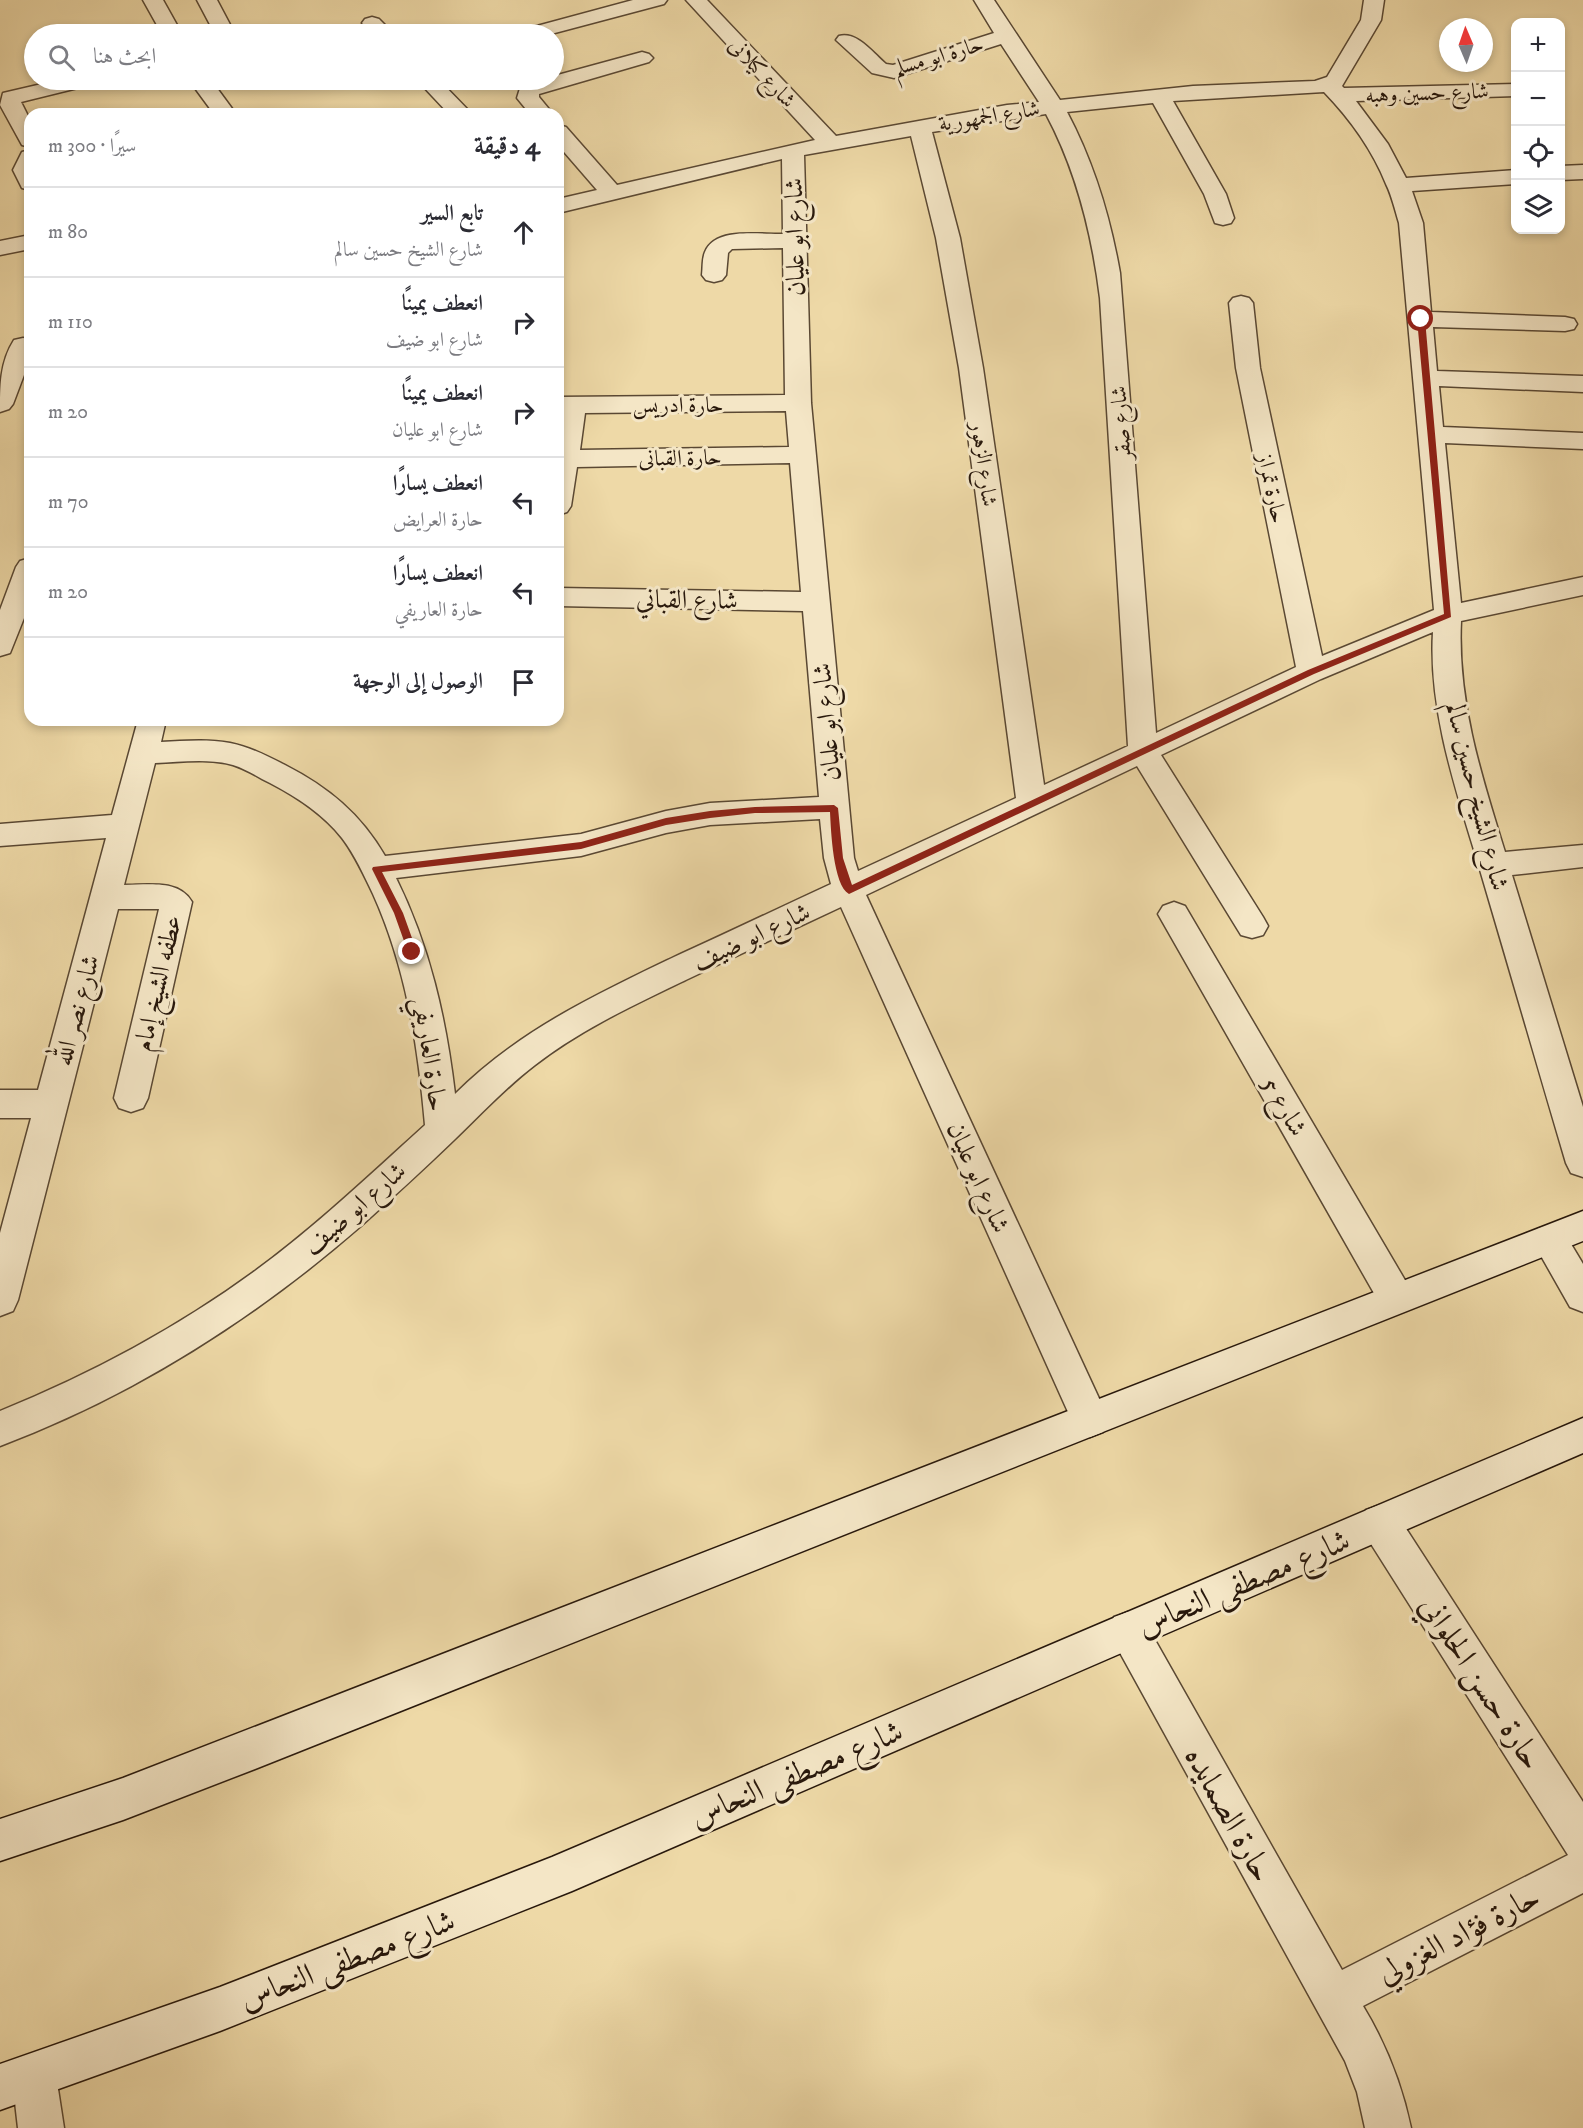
<!DOCTYPE html>
<html lang="ar">
<head>
<meta charset="utf-8">
<style>
  :root { --surface:#fff; --page:#f7f7f7; --text:#2b2b33; --muted:#7c7c81; --line:#e1e1e2 }
  body { margin:0; font-family:"IM FELL DW Pica",Amiri,serif; background:var(--page); color:var(--text); direction:rtl }
  .controls { position:absolute; right:18px; top:18px; display:grid; overflow:hidden; border-radius:12px; box-shadow:0 3px 9px #0003 }
  .controls button { width:54px; height:54px; display:grid; place-items:center; padding:0; border:0; border-bottom:2px solid var(--line); background:var(--surface); color:var(--text); font:30px sans-serif }
  .compass { position:absolute; left:1439px; top:18px; width:54px; height:54px; border-radius:50%; background:var(--surface); box-shadow:0 3px 9px #0003; rotate:358deg }
  .stop { position:absolute; width:18px; height:18px; margin:-14px; border:4px solid #8f2418; border-radius:50%; background:#fff }
  .stop.end { background:#8f2418; border-color:#fff; box-shadow:0 2px 6px #0008 }
  .list { margin:0; padding:0; list-style:none }
  h2 { display:flex; justify-content:space-between; align-items:center; height:78px; margin:0; padding:0 24px; font-size:26px }
  h2 small { font-size:20px; font-weight:400; color:var(--muted) }
  .list li { display:grid; grid-template-columns:39px 1fr auto; gap:18px; align-items:center; box-sizing:border-box; height:90px; padding:0 24px; border-top:2px solid var(--line) }
  .list b { display:block; font-size:22px; white-space:nowrap }
  .list p { margin:0; font-size:20px; white-space:nowrap; color:var(--muted) }
  .list em { font-size:20px; font-style:normal; color:var(--muted) }
  .icon { flex:none; width:33px; height:33px; fill:none; stroke:currentColor; stroke-width:2; stroke-linecap:round; stroke-linejoin:round }
  .map { position:relative; flex:none; width:1583px; height:2128px; overflow:hidden; direction:ltr }
  .search { position:absolute; background:var(--surface); box-shadow:0 3px 9px #0003; left:24px; top:24px; width:540px; height:66px; display:flex; align-items:center; gap:15px; box-sizing:border-box; padding:0 21px; border-radius:33px; color:var(--muted); font-size:22px }
  .panel { position:absolute; background:var(--surface); box-shadow:0 3px 9px #0003; left:24px; top:108px; width:540px; height:618px; border-radius:18px; direction:rtl }
  .map>svg:first-child { display:block }
  .lines { fill:none; stroke-linecap:round; stroke-linejoin:round }
  .street-casing { stroke:#5a4833; stroke-width:3 }
  .secondary-casing { stroke:#28180c; stroke-width:3 }
  .street { fill:#f4e6c6; fill-rule:evenodd }
  .secondary { fill:#f4e6c6; fill-rule:evenodd }
  .route { fill:#8f2418 }
  .labels { text-anchor:middle; stroke-width:6; stroke-linejoin:round; paint-order:stroke }
  .far-street-label { font-size:22px; fill:#28180c; stroke:#f4e6c6 }
  .street-label { font-size:26px; fill:#28180c; stroke:#f4e6c6 }
  .near-street-label { font-size:32px; fill:#28180c; stroke:#f4e6c6 }
</style>
</head>
<body>
<div class="map">
<svg width="1583" height="2128" viewBox="0 0 1583 2128">
  <rect width="100%" height="100%" fill="#eed9a7"/>
  <filter id="stains"><feTurbulence type="fractalNoise" baseFrequency=".00333" numOctaves="4"/><feColorMatrix values="0 0 0 0 .2 0 0 0 0 .09 0 0 0 0 .02 0 0 0 .5 -.17"/></filter>
  <radialGradient id="worn" r=".72"><stop offset=".6" stop-color="#630" stop-opacity="0"/><stop offset="1" stop-color="#630" stop-opacity=".3"/></radialGradient>
  <g class="lines">
    <g class="street-casing">
      <path id="street" d="M143 0H163L182 34H162Z
        M197 0H217L235 34H215Z
        M633 0H667L664 4 551 34H519L522 30Z
        M686 0H707L836 136 1007 105 1039 102 1001 44 894 78 872 73 836 40 839 36C857 31 873 53 886 64L893 65 994 33 974 0H994L1060 100 1193 86 1315 81 1327 77 1361 20 1364 0H1384L1381 20 1342 86 1344 88 1516 84V96L1356 101 1388 144 1406 178 1516 170V184L1412 191 1423 223 1431 312 1565 317 1574 319 1577 324 1574 329 1565 331 1433 327 1437 371 1583 376V392L1439 386 1443 427 1583 433V449L1445 443 1461 603 1583 577V595L1461 621C1457 701 1482 778 1505 852L1583 845V867L1512 875 1583 1107V1177L1571 1173 1566 1163C1538 1069 1511 974 1483 880 1460 801 1428 716 1433 632L1321 679 1161 755 1263 917 1268 926 1263 935 1252 938 1241 935 1137 766 866 895 1109 1420 1103 1432 1090 1437 1077 1432 841 907C790 931 740 954 690 978 636 1004 583 1028 535 1065 506 1087 481 1114 454 1140 424 1169 392 1198 361 1226 254 1319 133 1396 0 1446V1411C89 1375 177 1328 255 1271 315 1227 370 1175 425 1125 418 1045 406 967 373 894 364 875 355 855 342 838 323 814 297 797 270 783 258 777 246 769 233 765 209 758 180 762 155 763L124 885C147 885 179 879 192 902L148 1098 143 1108 131 1112 119 1108 114 1098 159 909H118L18 1300 13 1311 0 1316V1233L31 1118H0V1090H38L106 838 0 846V824L112 815 138 720H166L161 742C184 741 207 739 230 743 250 747 267 756 285 765 328 787 361 814 385 856L581 834 666 811 710 803 819 797 803 611 558 606V588L801 592 790 463 577 467 571 506 567 512 558 515 560 413H558V397L785 395 783 248 732 249 728 253 726 275 722 280 714 282 706 280 702 275C703 267 702 259 705 252 716 226 761 235 783 234L782 159 558 213V199L597 190 558 145V125L566 127 617 185 815 140ZM1324 92C1350 119 1372 149 1386 184 1392 196 1395 210 1399 223L1434 610 1322 656 1260 368 1253 303 1249 298 1241 296 1233 298 1229 303 1236 368 1296 667 1156 733 1120 273C1110 216 1094 163 1067 112L1153 103 1204 194 1215 223 1223 225 1231 223 1234 218 1226 194 1173 101ZM1046 114C1077 172 1092 234 1100 298L1128 746 1044 785 983 368 960 238 932 132ZM911 136 936 238 959 368 1016 798 858 871 854 858 811 403 804 155ZM786 411 789 447 580 450 585 413ZM820 819 824 858 831 884C779 908 727 933 674 957 595 995 518 1031 455 1094 446 1018 430 947 396 878L581 856 666 833 710 825Z
        M372 17 379 19 394 34H372L362 23 365 19Z
        M642 52 649 54 653 58 649 62 539 94V97L553 114H530L517 98 521 85 543 80H554V76Z
        M59 80H93L90 85 21 102 30 120V147L22 145 0 105 3 93Z
        M189 80H211L236 114H214Z
        M417 80H439L472 114H449Z
        M30 150V190L22 188 13 170 22 152Z
        M1583 165V179L1560 180V166Z
        M30 235V249L0 255V241Z
        M23 338 30 339V359L13 404 9 409 0 412C0 386 0 362 14 340Z
        M30 558V603L10 653 0 656V610L16 567 20 561Z
        M1174 902 1185 906 1409 1287 1414 1298 1409 1309 1396 1314 1383 1309 1158 914 1163 906Z
        M1550 1225 1562 1229 1583 1264V1312L1570 1307 1532 1240 1538 1229Z
        M1380 1505 1394 1510 1583 1802V1893L1363 2006C1386 2044 1402 2085 1411 2128H1365L1357 2092 1345 2061 1108 1631 1114 1617 1128 1612 1142 1617 1342 1970 1568 1855 1366 1536 1361 1523 1366 1510Z
        M34 2054 50 2060 56 2076 64 2128H18L12 2076 18 2060Z"/>
    </g>
    <g class="secondary-casing">
      <path id="secondary" d="M1583 1211V1241L255 1769 123 1820 0 1861V1819L123 1778Z
        M1583 1418V1453L572 1891 220 2031 0 2110V2064L220 1987 552 1857Z"/>
    </g>
    <use href="#street" class="street"/>
    <use href="#secondary" class="secondary"/>
  </g>
  <path class="route" d="M1421 317 1425 319 1451 617 1314 674 849 894C833 885 831 830 830 812L755 813 710 818 666 825 581 849 382 872 403 913 417 952 412 956 409 955 394 913 372 869 373 867 581 842 666 818 710 811 755 807 834 805 838 808 843 858 852 885 1308 670 1444 614 1417 319Z"/>
  <g class="labels">
    <g class="far-street-label">
      <text transform="translate(938 55) rotate(-16)" y="8">حارة ابو مسلم</text>
      <text transform="translate(763 72) rotate(47)" y="8">شارع كيلانى</text>
      <text transform="translate(1427 92) rotate(-2)" y="8">شارع حسين وهبه</text>
      <text transform="translate(989 115) rotate(-9)" y="8">شارع الجمهورية</text>
      <text x="678" y="412">حارة ادريس</text>
      <text transform="translate(1120 423) rotate(-94)" y="8">شارع صقر</text>
      <text transform="translate(680 457) rotate(-1)" y="8">حارة القبانى</text>
      <text transform="translate(985 464) rotate(82)" y="8">شارع الزهور</text>
      <text transform="translate(1273 488) rotate(78)" y="8">حارة تمراز</text>
    </g>
    <g class="street-label">
      <text transform="translate(794 237) rotate(-91)" y="9">شارع ابو عليان</text>
      <text transform="translate(687 599) rotate(1)" y="9">شارع القباني</text>
      <text transform="translate(826 722) rotate(-95)" y="9">شارع ابو عليان</text>
      <text transform="translate(1478 796) rotate(76)" y="9">شارع الشيخ حسين سالم</text>
      <text transform="translate(751 936) rotate(-25)" y="9">شارع ابو ضيف</text>
      <text transform="translate(157 983) rotate(-77)" y="9">عطفه الشيخ إمام</text>
      <text transform="translate(76 1010) rotate(-75)" y="9">شارع نصر الله</text>
      <text transform="translate(431 1054) rotate(82)" y="9">حارة العاريفي</text>
      <text transform="translate(1285 1106) rotate(60)" y="9">شارع 5</text>
      <text transform="translate(979 1177) rotate(66)" y="9">شارع ابو عليان</text>
      <text transform="translate(354 1208) rotate(-41)" y="9">شارع ابو ضيف</text>
    </g>
    <g class="near-street-label">
      <text transform="translate(1243 1582) rotate(-23)" y="11">شارع مصطفى النحاس</text>
      <text transform="translate(1482 1682) rotate(57)" y="11">حارة حسن الحلواني</text>
      <text transform="translate(796 1773) rotate(-23)" y="11">شارع مصطفى النحاس</text>
      <text transform="translate(1230 1814) rotate(61)" y="11">حارة الصمايده</text>
      <text transform="translate(1458 1934) rotate(-27)" y="11">حارة فؤاد الغزولي</text>
      <text transform="translate(347 1959) rotate(-21)" y="11">شارع مصطفى النحاس</text>
    </g>
  </g>
  <rect width="100%" height="100%" filter="url(#stains)"/>
  <rect width="100%" height="100%" fill="url(#worn)"/>
</svg>
<div class="controls">
<button>+</button>
<button>−</button>
<button><svg class="icon" aria-label="locate" viewBox="0 0 24 24"><circle cx="12" cy="12" r="6"/><path d="M12 2v4M12 18v4M2 12h4M18 12h4"/></svg></button>
<button><svg class="icon" aria-label="layers" viewBox="0 0 24 24"><path d="M12 4l9 5-9 5-9-5zM3 14l9 5 9-5"/></svg></button>
</div>
<svg class="compass" viewBox="-18 -18 36 36"><path d="M0-13l5 13h-10z" fill="#e53935"/><path d="M0 13l5-13h-10z" fill="#7c7c81"/></svg>
<div class="stop" style="left:1421px;top:319px"></div>
<div class="stop end" style="left:412px;top:952px"></div>
<div class="search"><svg class="icon" aria-label="search" viewBox="0 0 24 24"><circle cx="10" cy="10" r="6"/><path d="M15 15l6 6"/></svg>ابحث هنا</div>
<section class="panel">
<h2>4 دقيقة<small>سيرًا · 300 m</small></h2>
<ul class="list">
<li><svg class="icon" aria-label="ahead" viewBox="0 0 24 24"><path d="M12 20V5M6 11l6-6 6 6"/></svg><div><b>تابع السير</b><p>شارع الشيخ حسين سالم</p></div><em>80 m</em></li>
<li><svg class="icon" aria-label="right" viewBox="0 0 24 24"><path d="M7 20v-9h11M14 6l5 5-5 5"/></svg><div><b>انعطف يمينًا</b><p>شارع ابو ضيف</p></div><em>110 m</em></li>
<li><svg class="icon" aria-label="right" viewBox="0 0 24 24"><path d="M7 20v-9h11M14 6l5 5-5 5"/></svg><div><b>انعطف يمينًا</b><p>شارع ابو عليان</p></div><em>20 m</em></li>
<li><svg class="icon" aria-label="left" viewBox="0 0 24 24"><path d="M17 20v-9H6M10 6l-5 5 5 5"/></svg><div><b>انعطف يسارًا</b><p>حارة العرايض</p></div><em>70 m</em></li>
<li><svg class="icon" aria-label="left" viewBox="0 0 24 24"><path d="M17 20v-9H6M10 6l-5 5 5 5"/></svg><div><b>انعطف يسارًا</b><p>حارة العاريفي</p></div><em>20 m</em></li>
<li><svg class="icon" aria-label="arrive" viewBox="0 0 24 24"><path d="M6 21V4h12l-3 4 3 4H6"/></svg><div><b>الوصول إلى الوجهة</b></div></li>
</ul>
</section>
</div>
</body>
</html>
